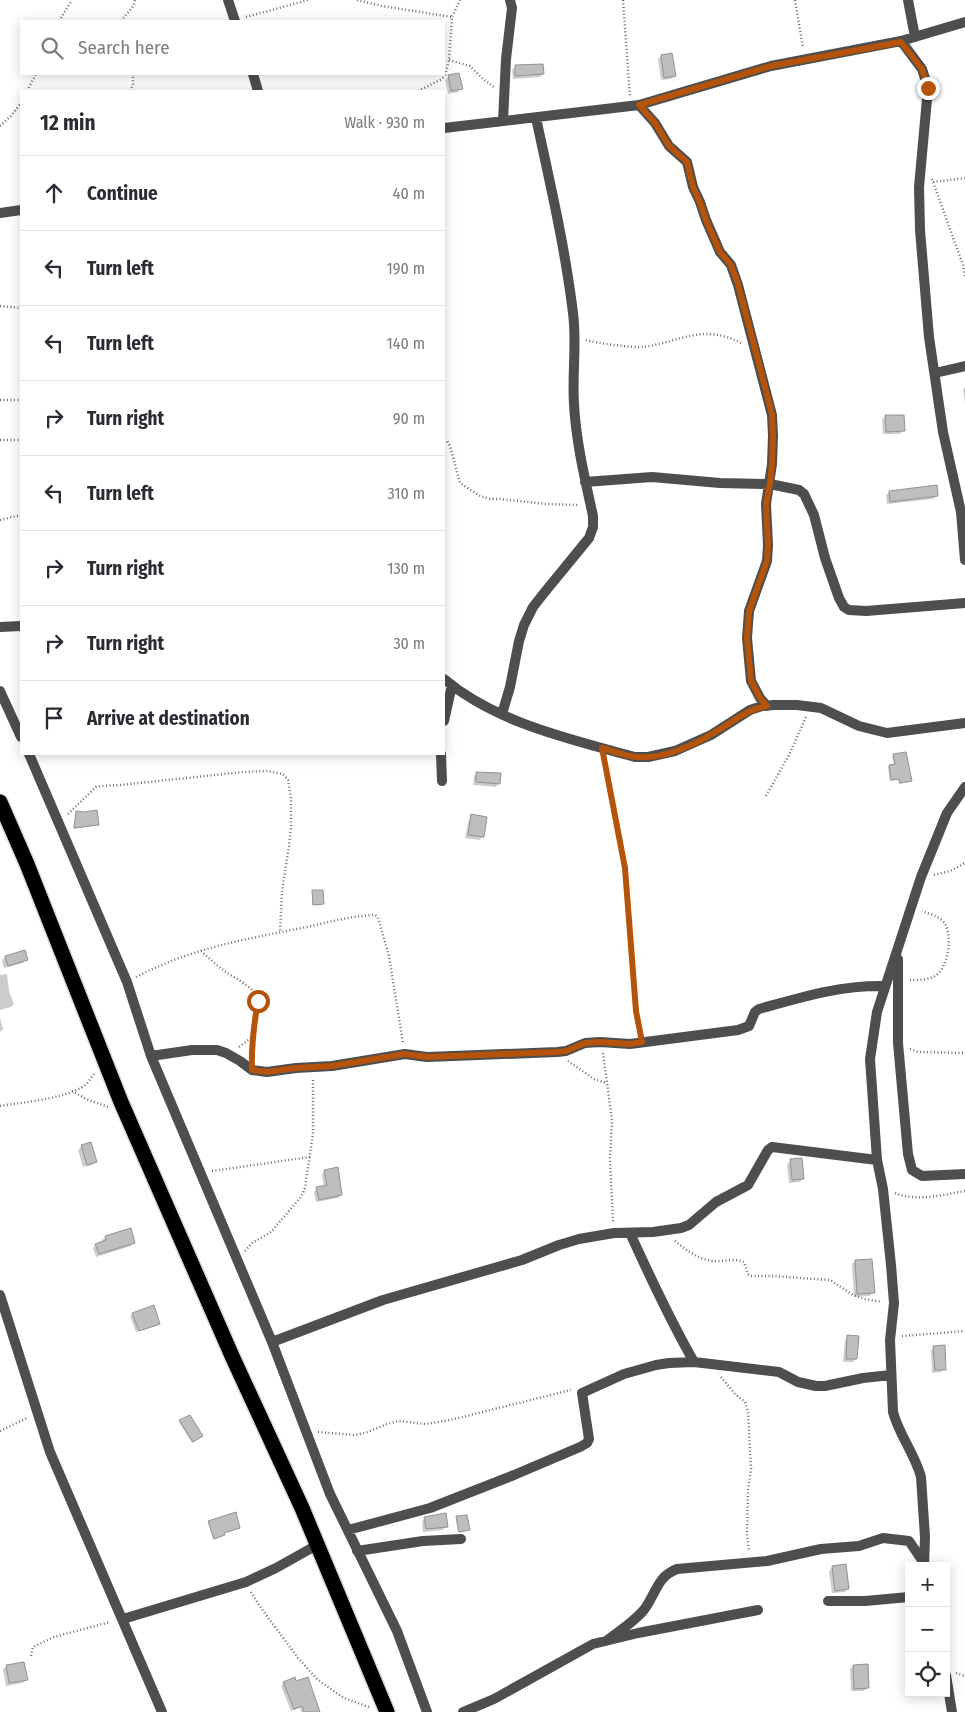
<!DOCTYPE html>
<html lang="en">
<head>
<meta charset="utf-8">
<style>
  :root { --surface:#fff; --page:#f7f7f7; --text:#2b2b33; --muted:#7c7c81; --line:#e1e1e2 }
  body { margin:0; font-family:"Fira Sans Condensed",sans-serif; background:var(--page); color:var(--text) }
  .controls { position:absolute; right:15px; bottom:15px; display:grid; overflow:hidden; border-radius:0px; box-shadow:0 2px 12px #0003 }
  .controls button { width:45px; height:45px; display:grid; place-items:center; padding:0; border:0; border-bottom:1px solid var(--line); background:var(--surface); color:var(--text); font:25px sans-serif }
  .stop { position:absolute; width:15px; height:15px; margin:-11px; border:4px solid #b45309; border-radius:50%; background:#fff }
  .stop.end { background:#b45309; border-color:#fff; box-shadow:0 1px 5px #0008 }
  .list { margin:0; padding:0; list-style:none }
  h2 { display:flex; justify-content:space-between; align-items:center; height:65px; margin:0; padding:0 20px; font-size:21px }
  h2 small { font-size:16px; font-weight:400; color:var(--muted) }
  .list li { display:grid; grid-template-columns:32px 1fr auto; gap:15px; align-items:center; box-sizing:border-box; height:75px; padding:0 20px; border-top:1px solid var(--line) }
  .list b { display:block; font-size:19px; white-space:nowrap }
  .list em { font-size:16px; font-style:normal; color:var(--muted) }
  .icon { flex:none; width:28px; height:28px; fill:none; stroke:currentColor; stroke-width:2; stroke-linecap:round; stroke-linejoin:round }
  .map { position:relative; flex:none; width:965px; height:1712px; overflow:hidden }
  .search { position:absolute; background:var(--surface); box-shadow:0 2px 12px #0003; left:20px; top:20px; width:425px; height:55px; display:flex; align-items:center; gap:12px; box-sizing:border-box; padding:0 18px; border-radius:0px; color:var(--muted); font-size:19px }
  .panel { position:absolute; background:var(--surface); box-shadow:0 2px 12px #0003; left:20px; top:90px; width:425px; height:665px; border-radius:0px }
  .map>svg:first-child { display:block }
  .shadow { fill:#0003 }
  .building { fill:#bebebe; stroke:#929292 }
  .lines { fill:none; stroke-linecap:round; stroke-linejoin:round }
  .highway-casing { stroke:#dbdbdb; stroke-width:18 }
  .path { stroke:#707070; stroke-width:2.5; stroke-dasharray:1 2.5; stroke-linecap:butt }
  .street { stroke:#4e4e4e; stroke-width:10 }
  .highway { stroke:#000; stroke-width:15 }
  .route { stroke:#b45309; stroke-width:6 }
</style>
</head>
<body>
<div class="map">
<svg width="965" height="1712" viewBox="0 0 965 1712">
  <rect width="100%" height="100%" fill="#fff"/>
  <path class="shadow" d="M661 56 675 76 671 79 661 80 658 59Z
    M515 67 543 74 540 77 513 79 512 70Z
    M449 76 461 89 458 92 448 94 445 80Z
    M965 387V403L963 390Z
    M885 416 903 430 900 434H883L882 420Z
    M890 492 937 496 933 499 887 504 886 495Z
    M894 755 910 781 909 782 899 784 898 779 890 781 888 767 894 765 892 756Z
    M477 773 499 783 496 787 473 785 474 776Z
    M77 812 98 825 73 829Z
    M472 816 483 837 479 840 465 838 469 819Z
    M313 891 322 904 321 905H312Z
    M5 957 27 959 23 963 4 968 2 960Z
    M7 974 9 991 14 1004 11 1007 0 1010V975Z
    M0 1018 3 1029 0 1032Z
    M90 1144 96 1162 92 1165 83 1167 78 1150 81 1147Z
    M791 1161 803 1178 800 1182 789 1183 787 1164Z
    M325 1171 341 1195 338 1198 316 1202 314 1192 317 1188 324 1187 322 1174Z
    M106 1237 134 1243 131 1246 96 1257 93 1248 96 1245 103 1243 102 1240Z
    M855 1261 873 1292 870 1296 854 1297 852 1264Z
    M133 1314 159 1323 156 1326 136 1332 130 1316Z
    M848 1337 856 1359 853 1362H843L845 1340Z
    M934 1347 945 1369 941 1372 932 1373 931 1350Z
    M180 1421 200 1437 192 1443 179 1422Z
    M425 1518 446 1526 443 1530 423 1532 422 1521Z
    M457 1518 468 1529 467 1531 458 1532 456 1519Z
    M209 1522 239 1528 223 1533 222 1536 213 1539 208 1523Z
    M832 1567 848 1588 845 1592 832 1593 829 1571Z
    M7 1666 26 1679 23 1683 6 1686 3 1669Z
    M853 1666 868 1687 864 1691H851L850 1669Z
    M284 1683 318 1712H301L300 1708 291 1711 281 1686Z"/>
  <path class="building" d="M672 53 676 76 664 78 661 55Z
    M543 64 544 74 515 76V65Z
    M459 73 463 89 451 91 448 75Z
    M885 415H904L905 431 886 432Z
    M937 485 938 496 890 502 889 491Z
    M906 752 912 781 900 783 899 779 891 780 889 765 895 764 893 754Z
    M476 772 501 773 500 784 476 782Z
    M97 810 99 825 74 828 76 811 84 812Z
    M471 814 487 817 484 837 468 835Z
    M312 890H323L324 904 313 905Z
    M25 950 28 960 8 966 5 956Z
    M91 1142 97 1162 87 1165 81 1145Z
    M802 1158 804 1179 792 1180 790 1159Z
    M338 1167 342 1195 319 1200 316 1187 327 1185 324 1170Z
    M131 1228 135 1243 99 1254 95 1244 106 1240 105 1236Z
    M872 1259 875 1293 857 1294 855 1260Z
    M154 1305 160 1324 139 1331 132 1313Z
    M847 1335 859 1336 857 1359H846Z
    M945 1345 946 1370H935L933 1346Z
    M190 1415 203 1436 193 1442 179 1420Z
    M236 1512 240 1528 224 1533 225 1535 214 1539 208 1521Z
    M446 1513 448 1527 426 1529 424 1517Z
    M467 1515 470 1530 459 1532 456 1516Z
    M846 1564 849 1589 835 1591 832 1566Z
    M24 1662 28 1680 9 1683 6 1665Z
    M868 1664 869 1688 854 1689 853 1665Z
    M295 1677 296 1681 308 1677 320 1712H304L302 1706 294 1709 283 1682Z"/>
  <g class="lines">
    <g class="highway-casing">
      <path id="highway" d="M0 802 27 864 121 1102 232 1356 302 1508 387 1712"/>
    </g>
    <path class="path" d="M357 0 382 6 452 17
      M623 0 630 96
      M795 0 803 48
      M246 17 308 0
      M59 21 72 0
      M121 21 134 5 135 0
      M449 60 470 66 484 80 494 87
      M27 91 36 74
      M130 91 133 85V74
      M418 91 442 79 445 75 449 60 452 17 460 0
      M0 126 11 116 21 103
      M932 179 963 265 965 276
      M933 182 965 178
      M0 306 21 308
      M586 340C595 343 633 348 643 347 680 342 703 323 741 343
      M0 400H21
      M0 440H21
      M444 441H447L450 446 460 483 480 496 490 499H500L546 504 578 505
      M0 520 21 515
      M604 759 625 868 632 966 640 1031
      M766 796 790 753 806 717
      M68 814 96 787 102 786 120 785 243 772 267 771 283 774 288 780 291 798V827L289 846 282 892 280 932
      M934 875 950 871 965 863
      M201 951C208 957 215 964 222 969 233 978 255 986 258 1001L252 1037 251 1056
      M136 977C192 948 242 940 302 928 326 923 350 916 374 915L377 916 379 921 389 956 403 1043
      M910 980C917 980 926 980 933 977 948 971 953 936 945 924 941 917 930 914 922 911
      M239 1047 252 1037
      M910 1049 918 1052 965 1053
      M603 1053 612 1120 610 1158 613 1222
      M568 1061 594 1079 606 1083
      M72 1091 86 1099 108 1107
      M0 1106C25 1102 63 1099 84 1086 88 1083 91 1078 94 1074
      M212 1171 310 1157
      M895 1193C917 1202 942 1195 965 1191
      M675 1241C686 1250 698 1259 713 1261 723 1262 735 1258 744 1262L748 1274 751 1276H771L830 1280 853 1295 865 1299 882 1302
      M245 1251 252 1243 271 1232 301 1197 305 1188 313 1134V1078
      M902 1336 965 1331
      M721 1377 735 1394 745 1402 748 1412 751 1469 748 1490 747 1535 749 1551
      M0 1431 27 1418
      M318 1432 354 1435 365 1433 387 1424 399 1421 425 1424 450 1420 571 1390
      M251 1592 261 1608 298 1658 318 1680 344 1698 369 1707
      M31 1656 33 1647 54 1637 110 1622
      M956 1673 965 1676"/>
    <path class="street" d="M228 0 235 21
      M908 0 915 37
      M901 41 922 69 928 88 919 187 920 230 929 337 943 432 961 512 965 560
      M253 74 258 91
      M639 105 655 123 669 146 687 162 693 187 700 202 706 220 720 252 731 265 738 285 772 415 773 436 772 464 766 504 768 545 767 561 749 611 747 638 751 681 760 698 767 706
      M503 121 506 59 512 8 510 0
      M444 128 639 105 771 66 901 41 965 22
      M0 213 21 210
      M935 373 965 366
      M585 482 652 477 720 483 770 484 799 490 804 494 814 515 825 558 839 598 844 607 849 610 866 611 965 603
      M0 627 21 626
      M444 679C497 723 569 739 635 757H648L675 751 711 735 750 710 762 706 774 705H797L821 708 859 726 887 733 965 723
      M0 691 21 737
      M502 714 510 687 519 641 524 625 533 607 544 593 589 538 593 527V516C585 479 576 442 574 404 572 373 577 343 573 313 565 247 550 183 536 118
      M444 721 452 685
      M29 754 127 982 151 1056 272 1342 330 1494 397 1631 427 1712
      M441 754 442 781
      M898 959V1043L908 1154 912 1170 922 1176 965 1174
      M151 1056 192 1050H217L226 1053 240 1061 252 1070 267 1072 296 1068 332 1066 405 1054 427 1057 557 1052 566 1051 585 1043 600 1042 630 1044 738 1030 749 1026 755 1012 759 1009C802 997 840 985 885 986
      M630 1233C650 1277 670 1320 694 1362
      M0 1295 50 1452 162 1712
      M272 1342 383 1300 522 1260 559 1245 579 1239 614 1233 653 1232 681 1228 689 1225 716 1202 748 1185 768 1150 772 1147 877 1160
      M348 1530 430 1508 514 1475 580 1447 587 1443 589 1439 582 1393 624 1374 656 1365 669 1363 694 1362 779 1372 798 1382 816 1386H825L863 1378 891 1375
      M357 1551 423 1541 461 1539
      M924 1566 925 1537 921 1477C915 1454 899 1435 893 1412L890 1340 894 1303 891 1265 883 1189 877 1160 870 1059 877 1012 921 877 947 813 965 787
      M828 1601H865L909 1597
      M123 1619 246 1582 276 1568 317 1545
      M606 1641C619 1632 632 1623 643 1611 656 1595 656 1577 677 1569L767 1561 821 1549 859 1546 883 1538 909 1541 924 1563
      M946 1675 952 1712
      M463 1712 494 1699 593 1644 638 1633 758 1610"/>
    <use href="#highway" class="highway"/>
  </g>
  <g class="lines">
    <path class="route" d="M258 1001C254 1024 251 1046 252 1070L267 1072 296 1068 332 1066 405 1054 427 1057 557 1052 566 1051 585 1043 600 1042 630 1044 642 1042 636 1011 625 868 602 748C613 751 625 756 636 757 665 760 698 743 722 728 737 719 750 708 767 706L760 698 751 681 747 638 749 611 767 561 768 545 766 504 770 484 772 464 773 436 772 414 738 284 731 265 720 252 706 220 700 202 693 187 687 162 669 146 655 123 639 105 771 66 901 42 922 69 928 88"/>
  </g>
</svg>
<div class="controls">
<button>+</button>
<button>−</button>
<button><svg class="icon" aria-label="locate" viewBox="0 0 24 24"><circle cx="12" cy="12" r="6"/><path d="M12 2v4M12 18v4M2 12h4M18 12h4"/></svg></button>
</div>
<div class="stop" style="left:258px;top:1001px"></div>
<div class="stop end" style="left:928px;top:88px"></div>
<div class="search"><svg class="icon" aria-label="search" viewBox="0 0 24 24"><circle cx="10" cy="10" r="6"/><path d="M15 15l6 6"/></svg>Search here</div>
<section class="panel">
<h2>12 min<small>Walk · 930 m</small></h2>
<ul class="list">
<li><svg class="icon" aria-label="ahead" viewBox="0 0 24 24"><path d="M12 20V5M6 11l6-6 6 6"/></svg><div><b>Continue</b></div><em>40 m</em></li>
<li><svg class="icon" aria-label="left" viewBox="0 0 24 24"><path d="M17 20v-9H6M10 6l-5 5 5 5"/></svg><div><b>Turn left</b></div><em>190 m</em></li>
<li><svg class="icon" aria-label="left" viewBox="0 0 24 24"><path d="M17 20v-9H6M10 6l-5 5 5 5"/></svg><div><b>Turn left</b></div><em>140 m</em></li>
<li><svg class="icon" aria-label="right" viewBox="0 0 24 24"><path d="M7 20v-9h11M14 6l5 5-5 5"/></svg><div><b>Turn right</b></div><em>90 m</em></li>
<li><svg class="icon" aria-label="left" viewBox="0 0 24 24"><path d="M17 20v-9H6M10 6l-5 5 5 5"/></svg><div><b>Turn left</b></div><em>310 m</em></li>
<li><svg class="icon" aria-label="right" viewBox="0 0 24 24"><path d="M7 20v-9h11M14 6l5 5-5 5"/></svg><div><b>Turn right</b></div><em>130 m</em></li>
<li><svg class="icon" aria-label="right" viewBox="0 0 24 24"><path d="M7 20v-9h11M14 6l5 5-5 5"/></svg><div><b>Turn right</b></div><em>30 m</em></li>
<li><svg class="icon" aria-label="arrive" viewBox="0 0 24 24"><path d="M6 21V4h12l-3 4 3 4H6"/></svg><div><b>Arrive at destination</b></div></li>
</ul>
</section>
</div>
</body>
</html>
